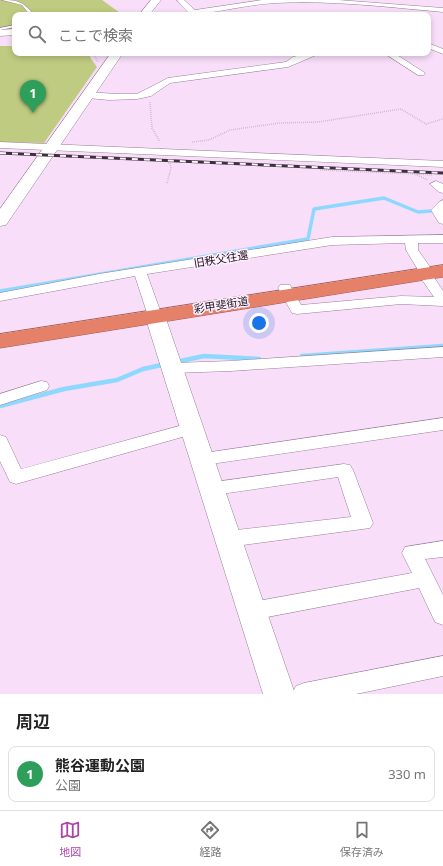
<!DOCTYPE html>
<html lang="ja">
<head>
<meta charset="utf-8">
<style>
  :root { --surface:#fff; --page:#f2f2f2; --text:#222; --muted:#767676; --line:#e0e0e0; --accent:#ab45aa }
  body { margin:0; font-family:"Noto Sans","Noto Sans JP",sans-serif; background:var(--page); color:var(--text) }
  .you { position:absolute; left:259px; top:323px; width:14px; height:14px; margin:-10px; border:3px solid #fff; border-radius:50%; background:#1a73e8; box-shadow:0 0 0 6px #1a73e833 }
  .badge { display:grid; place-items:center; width:26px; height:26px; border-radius:50%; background:var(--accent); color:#fff; font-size:13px; font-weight:700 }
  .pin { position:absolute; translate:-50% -33px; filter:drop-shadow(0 1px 2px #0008) }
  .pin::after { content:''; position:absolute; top:21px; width:14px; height:12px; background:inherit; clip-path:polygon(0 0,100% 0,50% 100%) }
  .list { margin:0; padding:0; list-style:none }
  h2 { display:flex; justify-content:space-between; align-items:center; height:52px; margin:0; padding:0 16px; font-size:17px }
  h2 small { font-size:13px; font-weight:400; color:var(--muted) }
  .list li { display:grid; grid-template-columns:26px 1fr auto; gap:12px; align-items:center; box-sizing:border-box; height:56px; margin:0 8px 8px; padding:0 8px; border:1px solid var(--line); border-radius:8px }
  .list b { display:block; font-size:15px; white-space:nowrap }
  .list p { margin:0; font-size:13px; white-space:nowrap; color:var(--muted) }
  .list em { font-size:13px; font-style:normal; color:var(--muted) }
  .icon { flex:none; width:22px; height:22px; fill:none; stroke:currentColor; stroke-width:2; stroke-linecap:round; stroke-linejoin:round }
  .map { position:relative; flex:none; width:443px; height:694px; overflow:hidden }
  .search { position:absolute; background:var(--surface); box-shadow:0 2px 6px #0003; left:12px; right:12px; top:12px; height:44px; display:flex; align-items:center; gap:10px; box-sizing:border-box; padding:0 14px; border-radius:8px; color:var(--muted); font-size:15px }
  .sheet { height:116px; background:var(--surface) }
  nav { display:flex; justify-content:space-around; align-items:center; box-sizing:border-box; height:56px; border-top:1px solid var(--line); background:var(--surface); font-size:11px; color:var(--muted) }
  nav a { display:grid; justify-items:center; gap:2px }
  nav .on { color:var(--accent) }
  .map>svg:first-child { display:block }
  .green { fill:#bfcb81 }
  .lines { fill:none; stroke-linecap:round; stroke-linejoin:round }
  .stream-far2 { stroke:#8dd8fe; stroke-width:2 }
  .stream-far1 { stroke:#8dd8fe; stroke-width:3.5 }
  .stream { stroke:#8dd8fe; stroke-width:4.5 }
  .lane-casing { stroke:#988098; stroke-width:1 }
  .street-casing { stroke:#988098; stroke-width:1 }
  .secondary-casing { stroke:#988098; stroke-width:1 }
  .highway-casing { stroke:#a05b4f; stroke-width:1 }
  .path { stroke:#ac98ac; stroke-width:1.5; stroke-dasharray:0.5 1.5; stroke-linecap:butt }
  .lane { fill:#fff; fill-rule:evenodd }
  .street { fill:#fff; fill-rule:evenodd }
  .secondary { fill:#fff; fill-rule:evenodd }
  .highway { fill:#e58069; fill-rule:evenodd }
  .rail-casing { stroke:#3b303b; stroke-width:3 }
  .rail { stroke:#ffefff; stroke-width:2; stroke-dasharray:6; stroke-linecap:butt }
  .labels { text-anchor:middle; stroke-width:3; stroke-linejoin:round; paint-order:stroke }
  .street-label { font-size:11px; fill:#201720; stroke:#ffefff }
</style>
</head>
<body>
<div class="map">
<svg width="443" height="694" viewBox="0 0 443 694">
  <rect width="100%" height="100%" fill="#f8def8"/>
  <path class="green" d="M0 0H102L123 15H15V31L0 32Z
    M0 46H15V53H89L91 59 97 67 44 143 0 142Z"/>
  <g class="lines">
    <path class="stream-far2" d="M190 15 201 13"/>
    <path class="stream-far1" d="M0 291 308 239 314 209 384 198 418 212 443 210"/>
    <path class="stream" d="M302 356 443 346
      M176 362 204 356 259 359
      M0 406 64 389 117 380 143 369 166 364"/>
    <g class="lane-casing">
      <path id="lane" d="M2 0C19 0 23 2 34 15H30L22 5Z
        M15 25V27L0 30V28Z"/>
    </g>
    <g class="street-casing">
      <path id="street" d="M177 0H184L195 10 262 0H338L443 8V12C387 7 330 0 275 3 242 5 210 15 177 15L188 12Z
        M428 43 443 49V54L428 48Z
        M308 53H321L288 67 170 83 151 96 137 99 109 100 88 98 83 95 88 92 116 94H137L168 78 286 62 293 57Z
        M384 53H394L425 73 424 75H418Z
        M0 142 443 161V167L0 148Z
        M436 181 443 184V193L439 192 430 184Z
        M443 200V224L439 223 431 210 439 202Z
        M443 235V243H418V250L430 267 426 270 430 271 443 291V306L401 304 297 314 292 313 278 288 280 285H290L301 305 401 296 434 297 418 274 422 271 418 270 406 250 405 243 332 245 147 274 162 316 160 319H150L148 316 135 276 0 301V293L99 274 332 237Z
        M443 347V357L231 371 173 373 168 371 165 368 168 365 173 363 231 361Z
        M41 381 47 382 49 386 47 390 0 405V394Z
        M443 418V430L204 465 198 463 195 459 198 455 204 453Z
        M194 422 200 424 202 428 200 432 16 484 10 482 0 461V435L6 437 21 469Z
        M344 464 350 465 353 470 373 523 370 528 228 547 221 544 218 539 221 534 228 531 351 517 338 477 214 495 208 493 205 488 208 483Z
        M443 541V557L425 559 443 595V625L435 622 419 588 252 620 245 617 241 611 245 605 252 602 412 573 402 553 405 547Z
        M443 656V676L356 694H292L296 686 304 683Z"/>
    </g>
    <g class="secondary-casing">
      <path id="secondary" d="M151 0H161L149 15H139Z
        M15 29V35L0 36V30Z
        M111 53H123L6 225 0 226V209Z
        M155 310 162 312 165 316 295 694H263L145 316 148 312Z"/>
    </g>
    <g class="highway-casing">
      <path id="highway" d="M443 265V277L0 348V334Z"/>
    </g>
    <path class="path" d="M93 53 98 62
      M281 53 286 55
      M150 102 152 128 160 142
      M192 142 209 140 230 130 280 123 318 122 401 109 426 124 443 119
      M320 170 415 174 428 180
      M417 174 432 175
      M167 183 171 168 170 163H168"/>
    <use href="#lane" class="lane"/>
    <use href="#street" class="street"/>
    <use href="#secondary" class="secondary"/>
    <use href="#highway" class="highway"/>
    <g class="rail-casing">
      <path id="rail" d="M0 153 443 173"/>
    </g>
    <use href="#rail" class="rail"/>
  </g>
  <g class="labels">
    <g class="street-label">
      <text transform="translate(221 259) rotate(-9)" y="4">旧秩父往還</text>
      <text transform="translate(221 305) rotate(-9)" y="4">彩甲斐街道</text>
    </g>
  </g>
</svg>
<div class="you"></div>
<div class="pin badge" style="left:33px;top:113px;background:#2e9e5b">1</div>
<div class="search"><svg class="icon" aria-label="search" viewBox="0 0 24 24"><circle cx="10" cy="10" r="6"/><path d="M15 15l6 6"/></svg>ここで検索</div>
</div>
<section class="sheet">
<h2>周辺<small></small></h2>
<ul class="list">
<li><span class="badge" style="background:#2e9e5b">1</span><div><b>熊谷運動公園</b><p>公園</p></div><em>330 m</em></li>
</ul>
</section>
<nav>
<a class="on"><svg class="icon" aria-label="map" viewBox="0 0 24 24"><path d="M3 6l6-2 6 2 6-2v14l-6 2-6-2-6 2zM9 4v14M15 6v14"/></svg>地図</a>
<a><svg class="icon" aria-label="directions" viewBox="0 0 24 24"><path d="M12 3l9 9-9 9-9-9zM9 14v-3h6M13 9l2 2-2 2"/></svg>経路</a>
<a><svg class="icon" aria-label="saved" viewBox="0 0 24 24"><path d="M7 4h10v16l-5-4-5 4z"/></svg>保存済み</a>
</nav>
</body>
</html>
